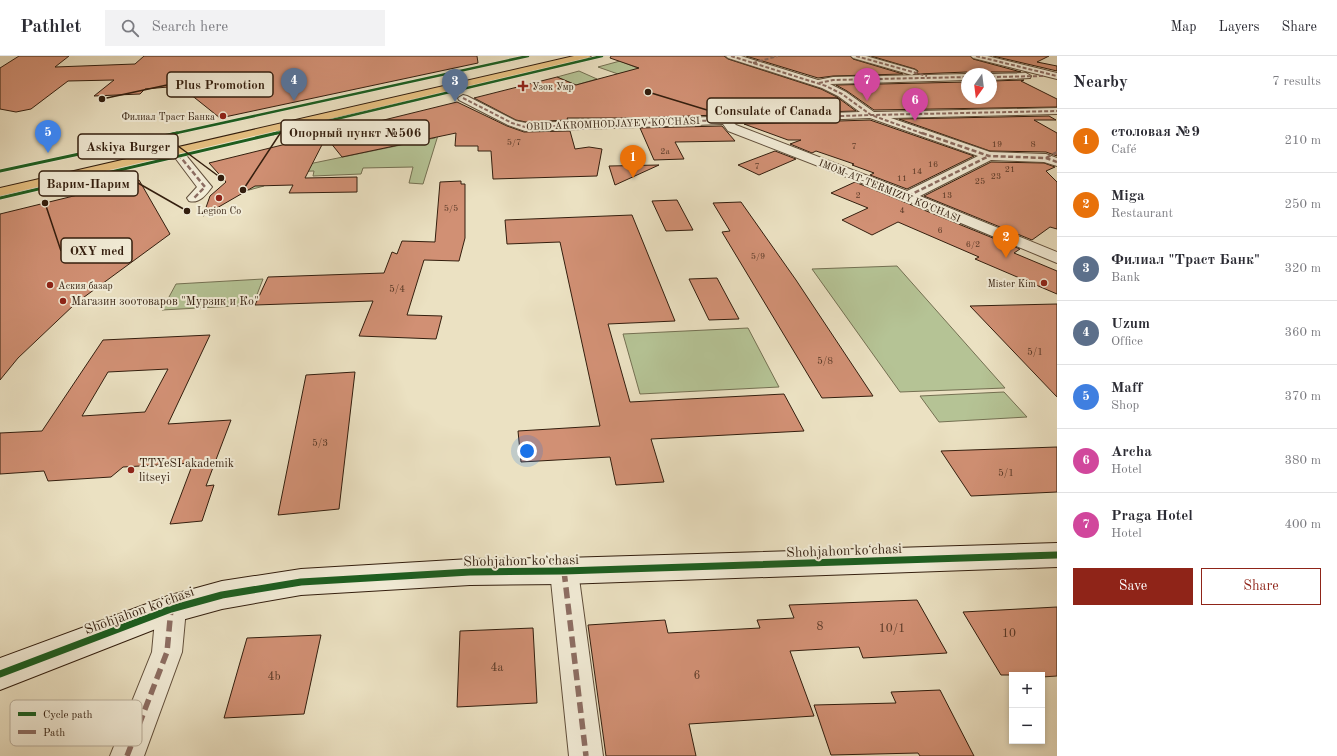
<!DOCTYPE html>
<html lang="en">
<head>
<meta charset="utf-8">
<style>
  :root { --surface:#fff; --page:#f2f2f3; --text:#2b2b33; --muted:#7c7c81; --line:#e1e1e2; --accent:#8f2418 }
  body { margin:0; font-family:"Old Standard TT",serif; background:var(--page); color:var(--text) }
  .controls { position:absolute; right:12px; bottom:12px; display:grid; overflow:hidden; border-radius:0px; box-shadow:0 2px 6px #0003 }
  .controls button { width:36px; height:36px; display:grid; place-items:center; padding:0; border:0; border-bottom:1px solid var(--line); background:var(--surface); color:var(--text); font:20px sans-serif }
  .compass { position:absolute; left:961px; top:12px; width:36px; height:36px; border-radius:50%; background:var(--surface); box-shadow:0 2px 6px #0003; rotate:194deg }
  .you { position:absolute; left:527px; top:395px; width:14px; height:14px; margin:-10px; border:3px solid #fff; border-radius:50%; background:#1a73e8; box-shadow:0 0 0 6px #1a73e833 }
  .badge { display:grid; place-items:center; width:26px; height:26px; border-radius:50%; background:var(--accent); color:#fff; font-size:13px; font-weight:700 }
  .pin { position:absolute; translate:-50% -33px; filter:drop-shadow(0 1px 2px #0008) }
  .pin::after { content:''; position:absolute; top:21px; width:14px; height:12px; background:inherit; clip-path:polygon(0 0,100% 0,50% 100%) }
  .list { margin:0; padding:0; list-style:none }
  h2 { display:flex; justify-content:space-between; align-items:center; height:52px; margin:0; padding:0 16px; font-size:17px }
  h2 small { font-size:13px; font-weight:400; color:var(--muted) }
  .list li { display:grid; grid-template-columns:26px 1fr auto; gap:12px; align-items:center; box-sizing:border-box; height:64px; padding:0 16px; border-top:1px solid var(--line) }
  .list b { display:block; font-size:15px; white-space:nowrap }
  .list p { margin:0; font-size:13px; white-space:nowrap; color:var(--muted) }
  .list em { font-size:13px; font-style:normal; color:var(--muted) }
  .actions { display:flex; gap:8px; padding:12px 16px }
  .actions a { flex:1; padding:9px 0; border:1px solid var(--accent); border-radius:0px; text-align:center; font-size:14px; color:var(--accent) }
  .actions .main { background:var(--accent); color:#fff }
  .icon { flex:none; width:22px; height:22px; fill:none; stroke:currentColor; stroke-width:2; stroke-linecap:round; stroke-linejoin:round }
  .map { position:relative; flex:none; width:1057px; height:700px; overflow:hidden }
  header { display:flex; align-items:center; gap:24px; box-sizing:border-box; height:56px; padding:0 20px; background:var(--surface); border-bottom:1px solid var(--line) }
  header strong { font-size:19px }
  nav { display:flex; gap:22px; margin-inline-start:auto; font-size:14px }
  .search { width:280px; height:36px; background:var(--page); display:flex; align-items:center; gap:10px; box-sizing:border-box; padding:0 14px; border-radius:0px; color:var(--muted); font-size:15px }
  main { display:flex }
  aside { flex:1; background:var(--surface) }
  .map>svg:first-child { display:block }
  .green { fill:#b5c395; stroke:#747052 }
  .building { fill:#d19074; stroke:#331e0e; fill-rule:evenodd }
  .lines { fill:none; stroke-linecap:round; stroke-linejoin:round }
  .street-casing { stroke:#614f3b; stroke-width:2 }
  .secondary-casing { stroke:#331e0e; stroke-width:2 }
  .primary-casing { stroke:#331e0e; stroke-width:2 }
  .street { fill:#f2ecd7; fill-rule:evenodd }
  .secondary { fill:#f2ecd7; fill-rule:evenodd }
  .primary { fill:#e6c081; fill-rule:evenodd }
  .quiet-far2 { stroke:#8d6e63; stroke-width:2; stroke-dasharray:4 2; stroke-linecap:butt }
  .quiet-far1 { stroke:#8d6e63; stroke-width:2.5; stroke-dasharray:5 2.5; stroke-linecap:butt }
  .quiet { stroke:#8d6e63; stroke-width:5.5; stroke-dasharray:11 5.5; stroke-linecap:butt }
  .cycleway-far2-casing { stroke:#f2ecd7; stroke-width:3.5 }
  .cycleway-far1-casing { stroke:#f2ecd7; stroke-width:4.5 }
  .cycleway-casing { stroke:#f2ecd7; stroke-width:10 }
  .cycleway-far2 { stroke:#1b5e20; stroke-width:2.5 }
  .cycleway-far1 { stroke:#1b5e20; stroke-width:3 }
  .cycleway { stroke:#1b5e20; stroke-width:7 }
  .poi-dot { fill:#8f2418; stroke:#f2ecd7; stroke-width:1.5 }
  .labels { text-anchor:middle; stroke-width:4; stroke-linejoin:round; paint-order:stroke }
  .far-number-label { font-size:9px; fill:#5a3a28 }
  .far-poi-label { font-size:10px; fill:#331e0e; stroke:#f2ecd7; text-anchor:start }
  .far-street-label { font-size:10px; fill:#331e0e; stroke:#f2ecd7 }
  .number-label { font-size:10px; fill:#5a3a28 }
  .poi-label { font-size:12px; fill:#331e0e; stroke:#f2ecd7; text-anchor:start }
  .near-number-label { font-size:12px; fill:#5a3a28 }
  .near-street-label { font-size:14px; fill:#331e0e; stroke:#f2ecd7 }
  .key { fill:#f2ecd7; stroke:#b9ae9b; stroke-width:1 }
  .key-label { font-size:11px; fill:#331e0e }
  .leader { fill:none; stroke:#331e0e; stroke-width:1.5 }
  .callout-dot { fill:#331e0e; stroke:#f2ecd7; stroke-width:1.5 }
  .callout { fill:#f2ecd7; stroke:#331e0e; stroke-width:1.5 }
  .callout-label { font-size:13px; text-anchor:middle; font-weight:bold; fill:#331e0e }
</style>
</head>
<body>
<header>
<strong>Pathlet</strong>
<div class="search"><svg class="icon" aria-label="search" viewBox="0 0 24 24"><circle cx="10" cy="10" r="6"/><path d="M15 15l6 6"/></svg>Search here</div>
<nav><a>Map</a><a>Layers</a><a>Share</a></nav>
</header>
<main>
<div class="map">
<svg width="1057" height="700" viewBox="0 0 1057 700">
  <rect width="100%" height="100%" fill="#ebe1c2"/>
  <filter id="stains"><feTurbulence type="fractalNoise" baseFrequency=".005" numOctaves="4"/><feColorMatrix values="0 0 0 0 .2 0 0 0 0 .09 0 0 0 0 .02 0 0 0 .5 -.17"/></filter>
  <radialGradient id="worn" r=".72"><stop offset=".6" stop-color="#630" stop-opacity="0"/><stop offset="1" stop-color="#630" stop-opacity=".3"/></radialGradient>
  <path class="green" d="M620 5 640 13 618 18 598 11Z
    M579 15 597 23 576 29 557 21Z
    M439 76 423 128 409 127 413 111 363 112 361 118 313 120 314 115 275 116 270 118 264 130 249 134 240 130 270 116 435 82Z
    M897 210 1005 332 900 336 812 213Z
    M263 223 253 249 162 254 176 228Z
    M748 272 779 331 640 338 623 278Z
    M1004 336 1027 361 939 366 920 340Z"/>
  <path class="building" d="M19 0H69L55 11 135 8 144 0H477L478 7 220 62 180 30 145 33 140 38 94 40 114 24 68 25 31 53 16 56 0 53V12Z
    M611 0H724L728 3 821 33 837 41 856 55 720 59 716 58 717 59 635 62H567L568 64 526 66 516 64 474 42 557 21 576 29 639 12 610 2Z
    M746 0H850L853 3 903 18 833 20 818 22Z
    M871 0H970L973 3 1021 16H991L990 18H968L967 16 917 18 918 15 915 13Z
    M993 0H1049L1037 6 1057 10V15Z
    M1024 24 1021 25 1057 43V51L874 54 847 35 836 29 967 26V42H991V25Z
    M457 46 507 70 524 76 570 75 575 93 589 91 602 93 597 120 493 123 491 95H478V90H455L456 77 342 101 326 81 305 122 357 121V136L289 137 293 129 255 130 203 160 210 140 226 126 209 107Z
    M1049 60 1056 64H1034L1057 77V100L1046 96 990 95 899 63Z
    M870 64 974 100 907 133 870 119 874 117 852 109 854 108 816 95 812 97 790 88 801 84H788L744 68Z
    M722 70 735 85 675 86 684 103 654 104 640 72Z
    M775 95 796 103 759 119 738 109Z
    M991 106 1044 107 1055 111 1046 115 1057 126V173L1050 171 1032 184 924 140Z
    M659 109 615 129 609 110Z
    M139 124 170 178 76 247 18 302 0 324V158Z
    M461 125V128H465V182L459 205 424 204 407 259 442 260 436 283 359 280 373 245 255 249 268 221 384 217 392 196 397 198 402 185 435 186 440 126Z
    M855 126 1020 193 1014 197 1057 215V238L975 203 979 201 898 166 872 179 842 164 868 152 831 137Z
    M677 144 693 174 666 175 652 145Z
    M741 146 796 224 873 340 822 342 722 176 730 175 713 147Z
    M632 159 675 265 608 268 630 346 784 338 804 375 651 383 664 426 616 429 610 401 521 406 518 375 600 370 560 186 507 188 505 164Z
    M717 222 739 263 709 264 689 223Z
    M1057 248V341L970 250Z
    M210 279 168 368 231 364 206 430 214 429 202 465 170 468 193 407 123 411 111 421 48 425 44 415 0 418V377L42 375 103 284ZM168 313 145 356 82 360 108 316Z
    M355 316 339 453 278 459 306 319Z
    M1057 391V436L971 440 941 395Z
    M917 544 947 597 863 602 859 591 790 595 814 660 689 668 696 700H606L588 569 665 564 668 577 760 572 757 564 794 562 789 549Z
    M1057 551V620L1042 621V619H1001L963 556Z
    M533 572 537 647 457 651 460 575Z
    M321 579 304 658 224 662 247 582Z
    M940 634 974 700H920L918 697 831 699 814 649 896 647 891 636Z"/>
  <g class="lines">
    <g class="street-casing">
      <path id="street" d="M726 0H741L818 24 833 21 967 18V24L830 28 846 36 874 56 1057 52V58L891 62 990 96 1046 98 1057 102V110L1044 106 991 104 920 140 1057 196V207L903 143 728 75 723 68 525 75 508 69 459 44 458 42 463 39 467 40 516 65 526 67 860 56 838 40 822 32 728 2ZM870 62 978 100 907 135 736 69 734 67Z
        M851 0H866L915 14 917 16 912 19 853 2Z
        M971 0H987L1057 17V23L973 2Z
        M1026 17 1031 20 1030 22 991 24V18Z
        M176 91 180 92 212 131C206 139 199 148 189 145L187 142 197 131 170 95 172 92Z
        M564 502 574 506 578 515 603 700H569L550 515 554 506Z
        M171 539 181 543 186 553 182 596 144 700H110L152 596 156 553 161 543Z"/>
    </g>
    <g class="secondary-casing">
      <path id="secondary" d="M1057 487V511L564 528 470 529 301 539 222 553 171 567 0 634V602L171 539 222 525 301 513 470 503 564 502Z"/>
    </g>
    <g class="primary-casing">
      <path id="primary" d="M574 0H591L586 3 0 140V132Z"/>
    </g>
    <use href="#street" class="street"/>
    <use href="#secondary" class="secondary"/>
    <use href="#primary" class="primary"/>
    <path class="quiet-far2" d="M731 0 826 30 842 38 871 59 924 78
      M856 0 927 20
      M976 0 1057 20
      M753 7 778 0
      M991 21 1045 20
      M819 27 833 24 967 21
      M463 42 512 67 525 71 871 59 1057 55"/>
    <path class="quiet-far1" d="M922 77 989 100 1046 102 1057 106
      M178 98 205 131 194 142
      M1046 102 1057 96
      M908 140 989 100"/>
    <path class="quiet" d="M564 515 586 700
      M127 700 167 596 171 553"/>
    <g class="cycleway-far2-casing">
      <path id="cycleway-far2" d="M172 78 528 0
        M273 78 602 0"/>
    </g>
    <g class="cycleway-far1-casing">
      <path id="cycleway-far1" d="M0 115 177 77
        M0 142 277 77"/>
    </g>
    <g class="cycleway-casing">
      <path id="cycleway" d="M0 618 171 553 222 539 301 526 470 516 564 515 1057 499"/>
    </g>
    <use href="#cycleway-far2" class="cycleway-far2"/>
    <use href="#cycleway-far1" class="cycleway-far1"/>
    <use href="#cycleway" class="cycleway"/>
  </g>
  <g class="poi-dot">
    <path d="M521 24h4v4h4v4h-4v4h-4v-4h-4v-4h4z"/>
    <circle cx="223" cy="60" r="4"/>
    <circle cx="219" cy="142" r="4"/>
    <circle cx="1044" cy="227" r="4"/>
    <circle cx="50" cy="229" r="4"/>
    <circle cx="63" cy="245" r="4"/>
    <circle cx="131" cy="414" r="4"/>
  </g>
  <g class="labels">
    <g class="far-number-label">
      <text x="514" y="89">5/7</text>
      <text x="997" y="91">19</text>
      <text x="1033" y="91">8</text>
      <text x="854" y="93">7</text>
      <text x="665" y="98">2a</text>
      <text x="933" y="111">16</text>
      <text x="757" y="113">7</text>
      <text x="1010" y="116">21</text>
      <text x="917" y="118">14</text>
      <text x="996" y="123">23</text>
      <text x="902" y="125">11</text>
      <text x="980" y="128">25</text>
      <text x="858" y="142">2</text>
      <text x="947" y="142">13</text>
      <text x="451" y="155">5/5</text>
      <text x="902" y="157">4</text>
      <text x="940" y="177">6</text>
      <text x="973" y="191">6/2</text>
      <text x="758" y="203">5/9</text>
    </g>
    <g class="far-poi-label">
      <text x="532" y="34">Узок Умр</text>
      <text x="215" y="64" text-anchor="end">Филиал Траст Банка</text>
      <text x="219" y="158" text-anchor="middle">Legion Co</text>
      <text x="1036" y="231" text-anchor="end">Mister Kim</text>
      <text x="58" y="233">Аския базар</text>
    </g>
    <g class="far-street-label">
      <text transform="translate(613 67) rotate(-2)" y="4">OBID AKROMHODJAYEV KO'CHASI</text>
      <text transform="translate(890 134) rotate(22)" y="4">IMOM-AT-TERMIZIY KO'CHASI</text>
    </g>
    <g class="number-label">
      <text x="397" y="236">5/4</text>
      <text x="1035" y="299">5/1</text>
      <text x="825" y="308">5/8</text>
      <text x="320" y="390">5/3</text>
      <text x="1006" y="420">5/1</text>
    </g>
    <g class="poi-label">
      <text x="71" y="249">Магазин зоотоваров "Мурзик и Ко"</text>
      <text x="139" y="411">TTYeSI akademik<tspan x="139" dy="14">litseyi</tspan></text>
    </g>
    <g class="near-number-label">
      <text x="820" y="574">8</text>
      <text x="892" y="576">10/1</text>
      <text x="1009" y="581">10</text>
      <text x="497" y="615">4а</text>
      <text x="697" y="623">6</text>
      <text x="274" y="624">4b</text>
    </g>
    <g class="near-street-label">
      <text transform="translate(844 494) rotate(-2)" y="5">Shohjahon koʻchasi</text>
      <text transform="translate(521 504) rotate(-1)" y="5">Shohjahon koʻchasi</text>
      <text transform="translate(139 554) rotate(-20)" y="5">Shohjahon koʻchasi</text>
    </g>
  </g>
  <rect x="10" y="644" width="132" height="46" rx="6" class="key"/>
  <rect x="18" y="656" width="18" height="4" fill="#1b5e20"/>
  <rect x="18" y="674" width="18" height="4" fill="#8d6e63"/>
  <g class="key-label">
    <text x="43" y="662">Cycle path</text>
    <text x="43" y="680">Path</text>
  </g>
  <path class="leader" d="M102 43L167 29M648 36L707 54M243 134L281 76M221 122L178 90M187 155L138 127M45 147L61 195"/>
  <g class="callout-dot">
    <circle cx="102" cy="43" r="4"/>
    <circle cx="648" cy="36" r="4"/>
    <circle cx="243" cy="134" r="4"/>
    <circle cx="221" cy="122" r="4"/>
    <circle cx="187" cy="155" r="4"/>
    <circle cx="45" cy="147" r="4"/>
  </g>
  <g class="callout">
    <rect x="167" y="16" width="106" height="25" rx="4"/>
    <rect x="707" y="42" width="133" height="25" rx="4"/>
    <rect x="281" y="64" width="148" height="25" rx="4"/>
    <rect x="78" y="78" width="100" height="25" rx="4"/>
    <rect x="39" y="115" width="99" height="25" rx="4"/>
    <rect x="61" y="182" width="71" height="25" rx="4"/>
  </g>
  <g class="callout-label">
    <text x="220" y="33">Plus Promotion</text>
    <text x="773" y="59">Consulate of Canada</text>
    <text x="355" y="81">Опорный пункт №506</text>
    <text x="128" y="95">Askiya Burger</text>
    <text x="88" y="132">Варим-Парим</text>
    <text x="97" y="199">OXY med</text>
  </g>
  <rect width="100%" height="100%" filter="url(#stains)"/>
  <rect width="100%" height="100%" fill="url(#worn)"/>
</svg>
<div class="controls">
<button>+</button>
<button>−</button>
</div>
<svg class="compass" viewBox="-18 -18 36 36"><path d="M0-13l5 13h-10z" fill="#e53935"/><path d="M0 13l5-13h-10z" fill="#7c7c81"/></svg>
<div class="you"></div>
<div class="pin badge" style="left:633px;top:122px;background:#e8710a">1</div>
<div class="pin badge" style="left:1006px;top:202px;background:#e8710a">2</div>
<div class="pin badge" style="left:455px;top:46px;background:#5c6f8a">3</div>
<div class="pin badge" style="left:294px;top:45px;background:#5c6f8a">4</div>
<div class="pin badge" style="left:48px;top:97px;background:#3f7fe0">5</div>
<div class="pin badge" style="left:915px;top:65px;background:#d1479c">6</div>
<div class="pin badge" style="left:867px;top:45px;background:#d1479c">7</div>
</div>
<aside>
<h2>Nearby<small>7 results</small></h2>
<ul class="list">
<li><span class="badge" style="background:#e8710a">1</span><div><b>столовая №9</b><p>Café</p></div><em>210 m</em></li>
<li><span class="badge" style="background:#e8710a">2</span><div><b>Miga</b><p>Restaurant</p></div><em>250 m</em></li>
<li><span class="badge" style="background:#5c6f8a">3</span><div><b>Филиал &quot;Траст Банк&quot;</b><p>Bank</p></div><em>320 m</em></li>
<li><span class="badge" style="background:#5c6f8a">4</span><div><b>Uzum</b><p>Office</p></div><em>360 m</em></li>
<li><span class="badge" style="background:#3f7fe0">5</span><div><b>Maff</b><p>Shop</p></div><em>370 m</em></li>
<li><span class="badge" style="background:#d1479c">6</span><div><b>Archa</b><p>Hotel</p></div><em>380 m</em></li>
<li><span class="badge" style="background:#d1479c">7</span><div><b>Praga Hotel</b><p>Hotel</p></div><em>400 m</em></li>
</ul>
<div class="actions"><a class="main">Save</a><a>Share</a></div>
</aside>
</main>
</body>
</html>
